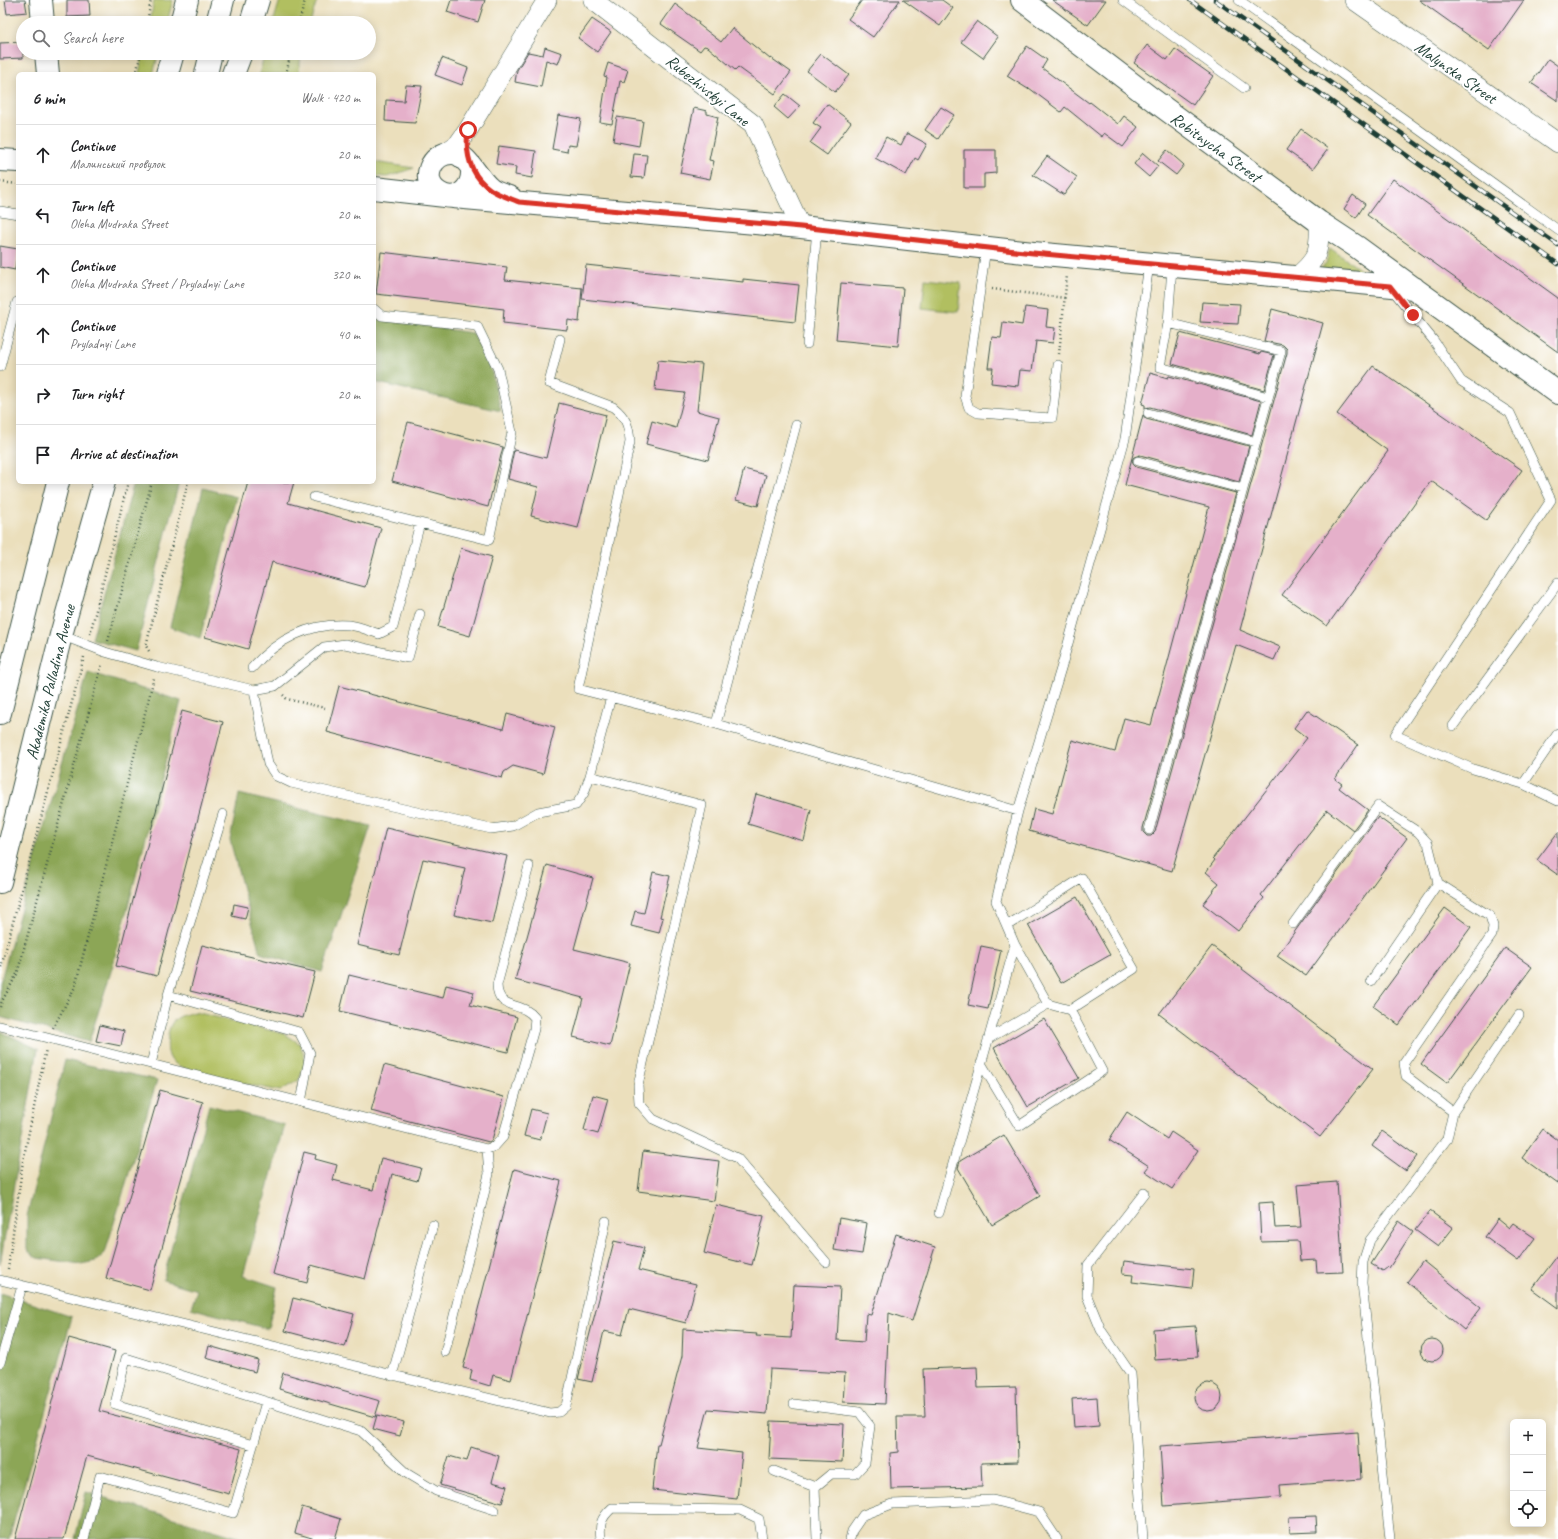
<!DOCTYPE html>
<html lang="en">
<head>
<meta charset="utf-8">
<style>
  :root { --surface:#fff; --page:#f6f6f6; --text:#202124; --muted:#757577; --line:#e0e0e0 }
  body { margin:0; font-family:Caveat,sans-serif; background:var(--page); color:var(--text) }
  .controls { position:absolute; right:12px; bottom:12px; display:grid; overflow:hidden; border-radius:6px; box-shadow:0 2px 10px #0003 }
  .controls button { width:36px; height:36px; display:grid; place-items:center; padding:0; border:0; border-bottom:1px solid var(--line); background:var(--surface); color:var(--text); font:20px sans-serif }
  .stop { position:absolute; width:12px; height:12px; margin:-9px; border:3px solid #d93025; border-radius:50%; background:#fff }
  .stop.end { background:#d93025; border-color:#fff; box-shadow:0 1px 4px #0008 }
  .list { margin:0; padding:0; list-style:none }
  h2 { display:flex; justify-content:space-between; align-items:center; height:52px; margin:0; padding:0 16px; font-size:17px }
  h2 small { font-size:13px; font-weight:400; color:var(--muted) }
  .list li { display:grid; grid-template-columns:26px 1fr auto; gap:12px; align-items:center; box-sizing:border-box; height:60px; padding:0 16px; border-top:1px solid var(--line) }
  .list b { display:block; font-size:15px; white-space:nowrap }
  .list p { margin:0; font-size:13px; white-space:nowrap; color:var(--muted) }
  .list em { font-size:13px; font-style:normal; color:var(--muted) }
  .icon { flex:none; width:22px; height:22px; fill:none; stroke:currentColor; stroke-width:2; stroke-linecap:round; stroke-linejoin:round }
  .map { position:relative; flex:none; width:1558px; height:1539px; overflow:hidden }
  .search { position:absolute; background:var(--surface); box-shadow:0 2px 10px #0003; left:16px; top:16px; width:360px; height:44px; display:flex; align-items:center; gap:10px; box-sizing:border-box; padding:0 14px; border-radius:22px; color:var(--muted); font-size:15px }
  .panel { position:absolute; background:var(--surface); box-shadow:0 2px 10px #0003; left:16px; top:72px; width:360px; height:412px; border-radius:6px }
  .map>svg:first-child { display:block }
  .green { fill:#b1bf61; stroke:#687e4a }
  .forest { fill:#8ca657; stroke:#567246 }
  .building { fill:#e5b0ca }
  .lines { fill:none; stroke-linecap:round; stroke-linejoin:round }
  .lane-casing { stroke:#3e5548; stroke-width:10 }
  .street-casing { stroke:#3e5548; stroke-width:20 }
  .secondary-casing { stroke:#3e5548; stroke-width:24 }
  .primary-casing { stroke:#3e5548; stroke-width:24 }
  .highway-casing { stroke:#3e5548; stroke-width:24 }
  .path { stroke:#3e5548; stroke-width:2.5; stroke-dasharray:1 3; stroke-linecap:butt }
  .lane { stroke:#fff; stroke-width:9 }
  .street { stroke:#fff; stroke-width:19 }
  .secondary { stroke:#fff; stroke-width:22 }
  .primary { stroke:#fff; stroke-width:22 }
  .highway { stroke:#fff; stroke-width:22 }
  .rail-casing { stroke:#1f3d34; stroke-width:4.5 }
  .rail { stroke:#fff; stroke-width:3; stroke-dasharray:9; stroke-linecap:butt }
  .route { stroke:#d93025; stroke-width:5 }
  .labels { text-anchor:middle; stroke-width:3.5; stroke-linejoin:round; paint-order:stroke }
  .street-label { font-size:17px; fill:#1f3d34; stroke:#fff }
</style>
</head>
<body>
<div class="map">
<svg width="1558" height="1539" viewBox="0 0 1558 1539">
  <rect width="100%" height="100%" fill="#fff"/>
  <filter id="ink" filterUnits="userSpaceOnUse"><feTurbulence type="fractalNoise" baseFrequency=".025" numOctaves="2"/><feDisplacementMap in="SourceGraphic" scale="8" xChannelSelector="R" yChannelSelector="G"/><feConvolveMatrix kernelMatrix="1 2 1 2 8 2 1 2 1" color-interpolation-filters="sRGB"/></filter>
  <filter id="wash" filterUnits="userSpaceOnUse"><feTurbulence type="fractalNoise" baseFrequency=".012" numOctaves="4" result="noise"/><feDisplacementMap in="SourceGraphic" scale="16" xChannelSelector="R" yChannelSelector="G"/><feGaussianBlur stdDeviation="0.9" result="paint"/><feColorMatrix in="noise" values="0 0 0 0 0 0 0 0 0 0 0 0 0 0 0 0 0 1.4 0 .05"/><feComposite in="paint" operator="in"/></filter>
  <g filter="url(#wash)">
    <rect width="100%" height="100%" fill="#ebdfbc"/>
    <path class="green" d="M154 0H173L167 23H150Z
      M280 0H317L310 23H273Z
      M143 53H159L153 74H139Z
      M265 53H301L299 74H259Z
      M374 162 414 168 387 177 374 176Z
      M1330 248 1375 280 1316 275 1326 263Z
      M925 279 961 283 958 312 922 308Z
      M195 1012 285 1034 300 1044 306 1061 299 1080 280 1091C258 1086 186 1074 173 1062 166 1055 167 1044 168 1036 170 1018 179 1016 195 1012Z"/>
    <path class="forest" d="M374 317 377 319 473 333 491 369 501 411 374 382Z
      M134 482H179L136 651 92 639Z
      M203 488 237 497 200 638 170 627Z
      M88 672 181 701 113 965 89 1042 0 1017V983Z
      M239 794 371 826 322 972 260 953 230 840Z
      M0 1031 38 1049 0 1264Z
      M65 1060 157 1080 105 1253 96 1261 81 1264 37 1258 27 1250V1216Z
      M209 1105 285 1125 243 1276 277 1287 268 1329 191 1308 197 1290 163 1280Z
      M0 1293 72 1317 9 1539H0Z
      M86 1492 244 1539H75Z"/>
    <g id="blocks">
      <path class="building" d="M5 0H25L27 12 7 14Z
        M67 0H89L90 16 67 17Z
        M451 0H485L478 22 447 12Z
        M862 0H900L873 37 848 19Z
        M903 0H942L953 8 940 26Z
        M1052 0H1106L1088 25Z
        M1419 0H1524L1489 50Z
        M675 4 699 22 698 24 721 42 732 28 770 59 771 58 791 72 775 94 738 67 735 70 708 47 704 46 700 51 661 24Z
        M592 19 611 32 597 52 578 38Z
        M977 21 998 37 983 58 961 42Z
        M23 42V58L0 59V43Z
        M1147 45 1167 60 1175 49 1213 76 1193 105 1134 63Z
        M1027 46 1047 60 1042 68 1089 103 1090 102 1118 124 1124 116 1138 127 1123 147 1104 133 1102 137 1065 107 1061 112 1029 88 1028 89 1007 76Z
        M545 47 562 53 558 64 546 60 541 87 515 82 517 70 528 52 543 55Z
        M821 54 849 75 835 92 807 71Z
        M442 58 468 68 462 85 435 75Z
        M1548 59 1558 66V101L1531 83Z
        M608 63 628 70 624 82 620 81 612 124 600 122 607 77 604 76Z
        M406 85 422 86 415 123 385 121 386 100 404 101Z
        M785 94 800 106 788 119 774 107Z
        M827 104 851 122 827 155 810 143 821 128 813 123Z
        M941 107 954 115 938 139 925 130Z
        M694 108 707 111V114L718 117 709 160 714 161 710 179 680 173Z
        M558 115 581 119 576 146 568 145 567 152 552 149Z
        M617 117 643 121 639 146 613 141Z
        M1301 129 1328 149 1313 169 1286 150Z
        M907 133 927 144 918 160 915 158 906 175 875 158 886 137 901 145Z
        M499 146 536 151 532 178 515 175 516 167 496 164Z
        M964 150H996V173L984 174V188H964Z
        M1167 150 1184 165 1176 175 1158 161Z
        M1143 153 1158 166 1149 177 1134 164Z
        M634 154 647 155 644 178 631 177Z
        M1047 156 1077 177 1064 195 1033 175Z
        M1393 179 1558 298V352L1367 215Z
        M1353 195 1365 204 1356 218 1344 209Z
        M0 246 18 249 15 270 0 267Z
        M381 252 507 267 505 280 582 288 579 322 568 320 567 330 503 323 504 309 376 294Z
        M586 265 743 282V279L799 285 795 322 582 299Z
        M841 283 903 288 898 346 836 340Z
        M1202 302 1240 304 1238 324 1200 322Z
        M1025 307 1048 310 1046 327 1055 328 1053 343 1036 341 1032 371 1020 370 1018 386 991 383 993 368H988L992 337 1001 338 1003 322 1022 325Z
        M1272 309 1323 323 1240 630 1280 647 1274 660 1236 645 1172 871 1029 831 1034 809 1052 814 1072 740 1115 752 1124 718 1151 725 1209 507 1125 485 1143 415 1146 419 1249 446 1239 482 1140 455 1134 457 1132 460 1134 465 1136 467 1236 493 1143 828V832L1147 836H1151L1155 832 1287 353V349L1283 345 1264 341Z
        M1180 333 1260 354 1261 352 1274 355 1264 390 1172 364Z
        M658 360 702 364 697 411 719 417 708 460 646 444 652 421 676 428 685 393 655 390Z
        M1373 366 1522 470 1486 520 1431 481 1327 626 1282 595 1388 451 1337 414Z
        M1150 373 1168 378 1169 376 1261 401 1252 435 1150 407 1145 408V405L1142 404Z
        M559 403 606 415 578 528 531 516 538 487 508 479 514 450 546 458Z
        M408 422 503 447 488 507 392 481Z
        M744 469 766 475 758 506 736 500Z
        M248 482H294L288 503 381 528 365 587 272 562 248 649 205 637Z
        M461 548 492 557 470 636 438 627Z
        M339 686 503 729 507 714 555 727 543 774 513 766 504 772 502 778 327 732Z
        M1307 710 1358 745 1335 779 1342 784 1339 788 1368 810 1353 830 1327 810 1261 895 1264 898 1238 931 1203 904 1219 883 1206 872 1215 860 1213 858 1307 738 1294 728Z
        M182 711 223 722 157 976 116 966Z
        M756 794 811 810 804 841 748 824Z
        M1378 817 1407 838 1306 976 1277 956Z
        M386 828 507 856 492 923 454 915 465 868 423 859 399 955 357 945Z
        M1558 832V875L1537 860Z
        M547 865 593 878 574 949 630 963 610 1046 573 1037 583 998 515 980Z
        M653 872 670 876 660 917 663 918 659 933 631 926 635 911 644 913Z
        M1077 897 1110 955 1061 983 1028 925Z
        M234 904 248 907 245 919 232 916Z
        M1445 908 1471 927 1399 1025 1373 1006Z
        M202 945 315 972 303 1018 190 991Z
        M981 946 1001 950 988 1009 968 1005Z
        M1212 946 1373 1069 1320 1137 1159 1014Z
        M1505 948 1532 967 1447 1083 1421 1064Z
        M349 975 443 998 446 985 474 992 470 1005 517 1017 508 1052 340 1011Z
        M1044 1019 1079 1078 1028 1107 994 1048Z
        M100 1025 124 1031 121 1046 96 1041Z
        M384 1065 504 1097 492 1140 489 1142 371 1111Z
        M160 1090 203 1102 150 1290 106 1278Z
        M593 1095 608 1099 598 1134 584 1130Z
        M531 1109 547 1113 540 1140 524 1136Z
        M1127 1112 1167 1139 1171 1132 1198 1150 1172 1189 1145 1171 1149 1166 1109 1140Z
        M1543 1129 1558 1140V1184L1522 1158Z
        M1382 1131 1417 1156 1406 1171 1372 1146Z
        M1004 1135 1040 1196 992 1225 958 1168 960 1161Z
        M643 1151 719 1161 714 1201 638 1191Z
        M304 1152 316 1155 315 1159 337 1165 333 1180 373 1190 381 1158 421 1168 417 1181 392 1174 365 1279 311 1265 307 1283 273 1274Z
        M514 1169 561 1181 511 1380 493 1375 490 1386 470 1380 472 1370 463 1368Z
        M1337 1182 1343 1272 1317 1273 1316 1260 1300 1261 1298 1241 1261 1242 1259 1203 1273 1202 1275 1228 1301 1227 1297 1185Z
        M716 1205 764 1216 752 1265 704 1253Z
        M1430 1211 1453 1228 1438 1247 1415 1230Z
        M839 1218 867 1223 862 1254 834 1250Z
        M1498 1219 1509 1228 1513 1223 1535 1238 1518 1261 1485 1237Z
        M1399 1221 1413 1231 1389 1268 1388 1267 1383 1271 1371 1264Z
        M896 1234 935 1247 912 1321 889 1313 885 1404 843 1402 845 1373 770 1369 767 1414 708 1409 698 1448 742 1453 737 1499 652 1490 657 1444H659L682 1356 683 1329 757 1334 756 1336 791 1338 794 1285 840 1287 837 1340 864 1342 866 1314 871 1315Z
        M614 1241 644 1248 638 1270 696 1284 686 1323 629 1309 622 1335 604 1331 592 1382 578 1379Z
        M1558 1255V1308L1532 1289Z
        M1124 1261 1194 1269 1192 1289 1132 1282 1133 1275 1122 1274Z
        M1423 1261 1481 1308 1464 1330 1407 1282Z
        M293 1298 354 1314 345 1347 285 1331Z
        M1195 1326 1198 1357 1155 1360 1153 1329Z
        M69 1338 115 1351 99 1411 241 1449 229 1494 87 1456 64 1539H15Z
        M1421 1350a11 11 0 1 1 22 0a11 11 0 1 1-22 0Z
        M209 1346 258 1360 255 1372 206 1358Z
        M977 1367 978 1388 1016 1387 1018 1462 981 1463 982 1487 891 1489 890 1453 898 1452 897 1417H925L923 1369Z
        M283 1373 380 1401 375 1417 279 1389Z
        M1194 1397a14 14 0 1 1 28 0a14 14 0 1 1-28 0Z
        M1097 1397 1099 1426 1074 1428 1072 1399Z
        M377 1415 404 1422 400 1436 373 1429Z
        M771 1421 844 1424 842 1462 769 1459Z
        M1358 1432 1361 1479 1280 1485 1281 1497 1164 1506 1160 1446Z
        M471 1447 499 1456 492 1482 507 1486 502 1503 440 1485 449 1456 467 1461Z
        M302 1507 341 1519 335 1539H315L295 1533Z
        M1316 1516 1317 1532 1290 1533 1289 1517Z"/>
    </g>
  </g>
  <g filter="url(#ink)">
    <use href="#blocks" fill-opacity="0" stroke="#3e5548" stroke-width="1"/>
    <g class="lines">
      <g class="lane-casing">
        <path id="lane" d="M1123 0 1244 88
          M1239 0 1558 230
          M0 211 18 214
          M986 248 965 396 969 408 978 413 1052 418 1058 365
          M1391 288 1434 341 1461 381 1510 413 1551 500 1395 735 1473 769 1523 784 1558 801
          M1168 323 1160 367 1268 397
          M560 339 549 383 613 407C626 417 629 426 630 442L578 689 716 724 1018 811
          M807 344 817 229
          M0 367 17 302
          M1148 413 1256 442
          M1138 461 1243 489
          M314 497 489 540 512 432 498 369 477 326 382 316 374 309
          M61 635 105 652 157 667 254 690 275 686 324 647 345 644 408 658 420 614
          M252 668C277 639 311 622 349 625 359 626 370 631 379 634L393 627 420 523
          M254 690 268 764 276 776 291 783 491 829 513 826 538 812 576 805 584 793 590 776 702 805 638 1085 639 1103 653 1119 737 1158 826 1262
          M716 724 796 425
          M1453 726 1558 583
          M590 776 611 697
          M1523 784 1558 733
          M1149 830 1281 351 1168 323 1172 267
          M1293 924 1378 806 1418 832 1428 843 1438 883 1490 916 1493 926 1492 935 1404 1063 1406 1076 1453 1112
          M1008 925 1082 878 1134 969 1070 1010 1048 1004 1015 945
          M1371 981 1438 883
          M168 995 299 1032 310 1053 301 1102
          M0 1026 487 1149 495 1146 503 1137 534 1029 535 1018C522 1000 498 1012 497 985L529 866
          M988 1039 1048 1004
          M981 1063 1019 1126 1102 1071 1070 1010
          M151 1064 168 995 223 814
          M939 1213 1015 945 996 901 1018 811 1062 665 1125 439 1149 264
          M0 1280 550 1413 559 1412 566 1406 606 1221
          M445 1352 489 1174 487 1149
          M0 1363 22 1286
          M392 1376 433 1225
          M794 1404 859 1412 870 1426 865 1463 855 1474H831L815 1487
          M253 1445 115 1404 126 1358 361 1431 406 1473 436 1491 495 1510
          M774 1471 815 1487 817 1539
          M84 1539 100 1476 233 1513 266 1402
          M601 1539C599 1524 601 1518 612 1508L740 1510 759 1519 762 1539
          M850 1539 852 1531 863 1515 892 1504 993 1500 1039 1512 1057 1539
          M1143 1539 1131 1374 1101 1330 1087 1296 1088 1265 1144 1193
          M1390 1539 1362 1283 1363 1262 1370 1240 1447 1139 1453 1112 1519 1015"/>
      </g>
      <g class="street-casing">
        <path id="street" d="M593 0 753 124 801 227
          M1354 0 1558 143
          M443 154 458 144 468 130 547 0
          M1295 278C1318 260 1320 251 1319 222"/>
      </g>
      <g class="secondary-casing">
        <path id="secondary" d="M1022 0 1152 99 1319 222 1357 247 1558 393
          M472 171C473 189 456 204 439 193 419 181 431 152 453 153 467 154 477 178 489 188 494 193 504 195 511 198
          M374 188 445 196
          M453 197 801 227 1033 253 1414 288"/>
      </g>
      <g class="primary-casing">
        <path id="primary" d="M41 0 43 23
          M251 23 258 0
          M46 53 48 74
          M233 74 241 53
          M0 160 18 161"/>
      </g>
      <g class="highway-casing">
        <path id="highway" d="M181 23 187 0
          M217 23 223 0
          M167 74 173 53
          M206 74 211 53
          M0 713 58 482
          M0 882 61 635 104 482"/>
      </g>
      <path class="path" d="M147 23 151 0
        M299 23 305 0
        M136 74 141 53
        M286 74 291 53
        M0 182 18 184
        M992 289 1065 298
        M1059 354 1067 275
        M90 634 128 482
        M108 641 152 482
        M149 651 146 646 188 482
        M283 695 287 699 325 708
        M0 971 84 657
        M0 1007 2 1001 17 974 102 664
        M53 1028 75 987 154 678
        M8 1269 23 1161 46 1049"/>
      <use href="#lane" class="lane"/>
      <use href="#street" class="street"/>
      <use href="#secondary" class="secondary"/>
      <use href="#primary" class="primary"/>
      <use href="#highway" class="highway"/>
      <g class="rail-casing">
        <path id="rail" d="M1190 0 1558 264
          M1215 0 1558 245"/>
      </g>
      <use href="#rail" class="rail"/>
    </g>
  </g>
  <g class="lines" filter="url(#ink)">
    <path class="route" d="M468 130C465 153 470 175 490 189 498 195 510 198 519 202L801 227 1033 253 1390 286 1413 315"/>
  </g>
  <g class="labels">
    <g class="street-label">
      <text transform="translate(1456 72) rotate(35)" y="6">Malynska Street</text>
      <text transform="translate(708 90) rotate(39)" y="6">Rubezhivskyi Lane</text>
      <text transform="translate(1216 147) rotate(36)" y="6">Robitnycha Street</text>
      <text transform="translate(50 682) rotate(-76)" y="6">Akademika Palladina Avenue</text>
    </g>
  </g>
</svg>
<div class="controls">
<button>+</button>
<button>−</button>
<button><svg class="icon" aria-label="locate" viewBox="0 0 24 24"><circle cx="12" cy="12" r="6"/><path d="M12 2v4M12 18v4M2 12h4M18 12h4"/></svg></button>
</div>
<div class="stop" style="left:468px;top:130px"></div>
<div class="stop end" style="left:1413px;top:315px"></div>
<div class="search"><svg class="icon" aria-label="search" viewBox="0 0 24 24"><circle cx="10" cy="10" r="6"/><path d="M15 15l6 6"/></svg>Search here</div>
<section class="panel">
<h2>6 min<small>Walk · 420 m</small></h2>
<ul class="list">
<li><svg class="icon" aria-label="ahead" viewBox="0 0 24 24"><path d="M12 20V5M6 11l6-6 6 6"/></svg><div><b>Continue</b><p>Малинський провулок</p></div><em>20 m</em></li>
<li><svg class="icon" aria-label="left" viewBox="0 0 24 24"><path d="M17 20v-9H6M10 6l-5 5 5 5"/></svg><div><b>Turn left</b><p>Oleha Mudraka Street</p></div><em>20 m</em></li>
<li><svg class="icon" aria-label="ahead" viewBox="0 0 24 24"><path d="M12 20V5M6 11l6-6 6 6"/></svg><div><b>Continue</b><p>Oleha Mudraka Street / Pryladnyi Lane</p></div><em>320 m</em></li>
<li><svg class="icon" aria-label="ahead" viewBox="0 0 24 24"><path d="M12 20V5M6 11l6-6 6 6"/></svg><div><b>Continue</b><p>Pryladnyi Lane</p></div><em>40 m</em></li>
<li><svg class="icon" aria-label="right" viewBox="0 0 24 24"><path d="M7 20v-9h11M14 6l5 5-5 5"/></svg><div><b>Turn right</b></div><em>20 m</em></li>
<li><svg class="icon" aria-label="arrive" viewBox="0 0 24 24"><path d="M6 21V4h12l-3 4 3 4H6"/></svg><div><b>Arrive at destination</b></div></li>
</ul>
</section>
</div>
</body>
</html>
